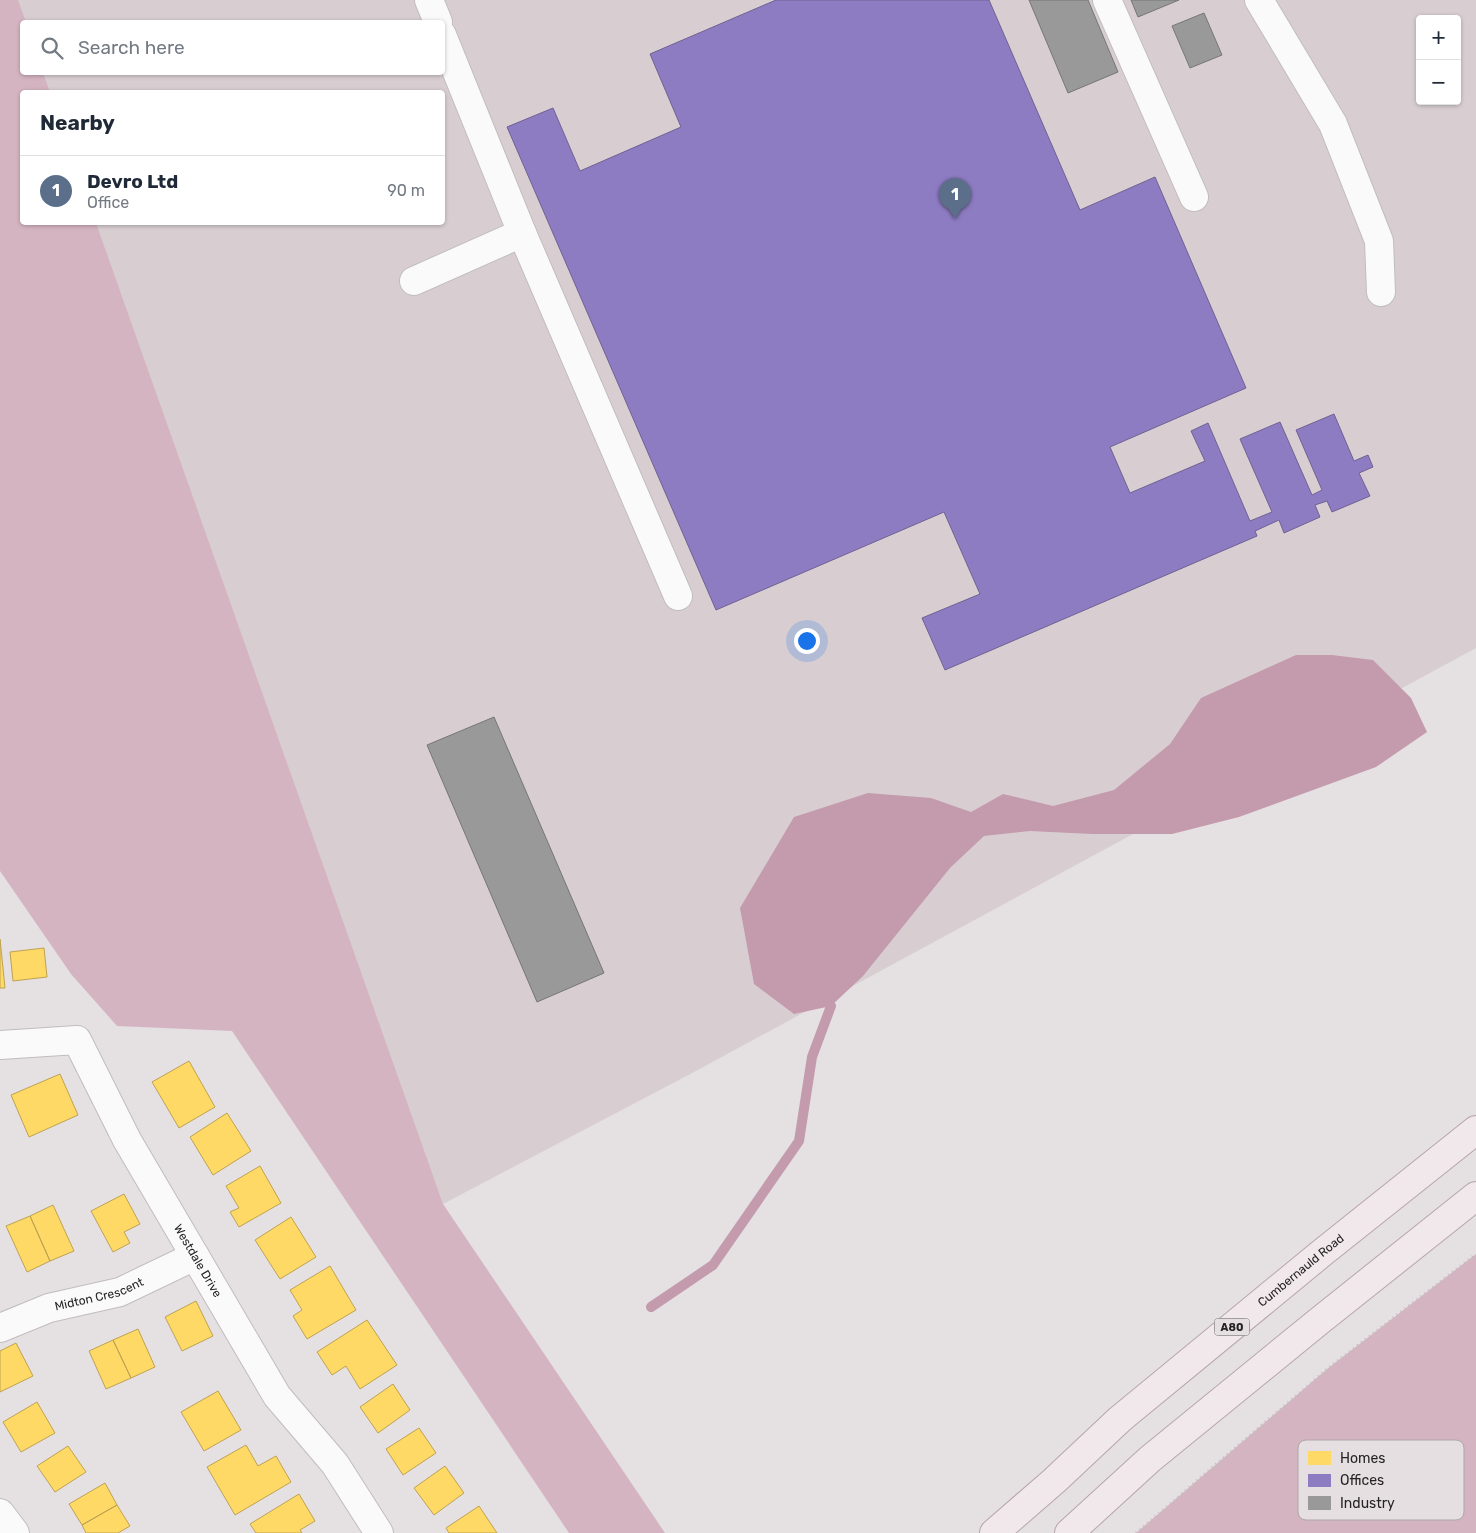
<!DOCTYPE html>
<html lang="en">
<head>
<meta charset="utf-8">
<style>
  :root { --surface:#fff; --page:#f2f2f3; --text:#1f2937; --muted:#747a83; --line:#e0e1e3; --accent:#db2777 }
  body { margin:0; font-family:Rubik,sans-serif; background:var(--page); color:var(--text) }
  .controls { position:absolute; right:15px; top:15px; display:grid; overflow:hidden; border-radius:5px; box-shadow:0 1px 4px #0004 }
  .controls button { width:45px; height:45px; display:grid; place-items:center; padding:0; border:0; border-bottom:1px solid var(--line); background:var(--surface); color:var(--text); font:25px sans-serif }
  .you { position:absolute; left:806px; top:640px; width:18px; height:18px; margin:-12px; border:4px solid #fff; border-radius:50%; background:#1a73e8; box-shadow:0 0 0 8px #1a73e833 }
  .badge { display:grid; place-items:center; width:32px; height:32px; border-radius:50%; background:var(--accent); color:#fff; font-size:16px; font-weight:700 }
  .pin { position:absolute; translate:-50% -41px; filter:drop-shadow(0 1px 2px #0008) }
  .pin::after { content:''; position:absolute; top:26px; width:18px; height:15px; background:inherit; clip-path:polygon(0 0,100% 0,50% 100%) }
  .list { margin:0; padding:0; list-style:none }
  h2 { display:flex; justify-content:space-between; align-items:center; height:65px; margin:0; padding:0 20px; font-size:21px }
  h2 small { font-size:16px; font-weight:400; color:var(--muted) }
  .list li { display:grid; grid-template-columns:32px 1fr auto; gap:15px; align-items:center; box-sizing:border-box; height:70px; padding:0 20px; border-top:1px solid var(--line) }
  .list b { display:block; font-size:19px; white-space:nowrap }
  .list p { margin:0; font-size:16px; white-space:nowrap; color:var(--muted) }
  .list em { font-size:16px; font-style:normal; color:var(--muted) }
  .icon { flex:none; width:28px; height:28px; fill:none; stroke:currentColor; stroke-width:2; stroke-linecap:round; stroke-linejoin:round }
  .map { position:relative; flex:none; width:1476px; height:1533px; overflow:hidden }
  .search { position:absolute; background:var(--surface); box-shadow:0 1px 4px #0004; left:20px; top:20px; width:425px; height:55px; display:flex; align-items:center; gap:12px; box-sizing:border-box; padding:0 18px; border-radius:5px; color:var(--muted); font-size:19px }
  .panel { position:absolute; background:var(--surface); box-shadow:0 1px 4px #0004; left:20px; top:90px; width:425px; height:135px; border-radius:5px }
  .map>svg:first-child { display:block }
  .built { fill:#d8ced1; fill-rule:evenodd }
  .forest { fill:#d5b4c1 }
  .water { fill:#c49bac }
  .homes { fill:#ffd966; stroke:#bea252 }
  .offices { fill:#8e7cc3; stroke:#6e6193 }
  .industry { fill:#999; stroke:#767676 }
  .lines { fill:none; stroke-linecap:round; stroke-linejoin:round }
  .stream { stroke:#c49bac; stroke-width:10 }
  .minor-casing { stroke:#c1bdbf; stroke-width:30 }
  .major-casing { stroke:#b7a5ad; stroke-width:30 }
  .path { stroke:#c0bfbf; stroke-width:3; stroke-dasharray:1 4; stroke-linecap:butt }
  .minor { stroke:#fbfafb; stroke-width:28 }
  .major { stroke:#f1e8eb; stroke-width:28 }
  .labels { text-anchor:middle; stroke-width:5; stroke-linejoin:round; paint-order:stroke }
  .shield { fill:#e6dfe2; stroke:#5f5b5d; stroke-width:1 }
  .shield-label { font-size:11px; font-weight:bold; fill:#252324 }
  .street-label { font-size:12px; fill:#252324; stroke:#e6dfe2 }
  .key { fill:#e6dfe2; stroke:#aca7a9; stroke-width:1 }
  .key-label { font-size:14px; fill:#252324 }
</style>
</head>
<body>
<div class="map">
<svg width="1476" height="1533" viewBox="0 0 1476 1533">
  <rect width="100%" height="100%" fill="#e5e0e2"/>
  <path class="built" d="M0 0H1476V648L696 1071 443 1204 80 223 442 222V92H32L25 73 442 72V22H22ZM1420 19H1457V101H1420Z"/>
  <path class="forest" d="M0 0H18L26 22H22V72L43 73 50 92H22V222L96 223 443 1204 665 1533H569L232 1031 117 1026 71 974 0 871Z
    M1476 1254V1533H1136L1327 1369Z"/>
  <path class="water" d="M1296 655H1332L1373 660 1411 698 1427 732 1376 767 1239 817 1172 834H1092L1030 831 984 836 950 868 863 976 831 1006 794 1014 754 984 740 908 794 817 868 793 931 798 971 812 1003 794 1053 806 1114 790 1170 744 1201 698Z"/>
  <path class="homes" d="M0 939 5 988H0Z
    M44 948 47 977 13 981 10 952Z
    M189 1061 215 1107 179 1128 152 1082Z
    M60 1074 78 1115 29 1137 11 1095Z
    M227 1113 251 1151 213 1175 190 1137Z
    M260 1166 281 1203 239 1227 230 1212 239 1208 226 1186Z
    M124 1194 140 1224 124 1232 130 1243 113 1252 91 1211Z
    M53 1205 74 1251 50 1261 30 1216Z
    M30 1216 50 1261 27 1272 6 1226Z
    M291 1217 316 1257 280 1279 255 1240Z
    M330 1266 356 1310 307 1339 293 1316 302 1310 290 1290Z
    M196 1301 213 1336 182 1351 165 1317Z
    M367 1320 397 1365 360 1389 346 1366 332 1375 317 1352Z
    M138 1329 155 1367 131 1378 113 1340Z
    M113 1340 131 1378 106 1389 89 1351Z
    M16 1343 33 1376 0 1392V1351Z
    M393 1384 410 1410 378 1433 360 1407Z
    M218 1391 241 1430 204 1451 181 1412Z
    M37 1402 55 1433 21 1452 3 1422Z
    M419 1428 436 1453 403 1475 386 1449Z
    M246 1445 258 1466 276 1456 291 1482 235 1515 207 1467Z
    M68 1446 86 1472 55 1492 37 1466Z
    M445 1466 464 1493 434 1515 414 1488Z
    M105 1483 117 1505 82 1525 69 1504Z
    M299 1494 315 1521 300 1530 302 1533H256L250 1524Z
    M117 1505 130 1526 118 1533H86L82 1525Z
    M479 1506 497 1533H449L446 1528Z"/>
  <path class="offices" d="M776 0H989L1080 210 1155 177 1246 388 1110 447 1130 493 1205 461 1191 431 1208 423 1250 521 1272 512 1240 439 1280 422 1312 495 1322 490 1296 430 1334 414 1354 461 1368 455 1373 467 1359 473 1370 496 1332 512 1327 501 1315 505 1320 517 1284 533 1279 520 1255 531 1257 536 945 670 922 618 980 594 944 512 716 610 507 127 553 108 580 171 681 127 650 54Z"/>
  <path class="industry" d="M1029 0H1088L1118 72 1068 93Z
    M1131 0H1179L1138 17Z
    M1204 13 1222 55 1190 68 1172 26Z
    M494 717 604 973 537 1002 427 745Z"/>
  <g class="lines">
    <path class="stream" d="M651 1307 713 1265 799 1141 812 1057 831 1006"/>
    <g class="minor-casing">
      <g id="minor">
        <path d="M429 0 438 22"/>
        <path d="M1107 0 1194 197"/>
        <path d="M1259 0 1333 124 1379 241 1381 292"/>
        <path d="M442 35 522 233 678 596"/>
        <path d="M414 281 522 233"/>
        <path id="s1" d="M0 1045 77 1040 127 1140 277 1396 335 1464 379 1533"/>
        <path id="s2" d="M0 1328 49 1308 120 1292 195 1256"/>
        <path d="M0 1513 15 1533"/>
      </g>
    </g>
    <g class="major-casing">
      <g id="major">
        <path id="s3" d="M994 1533 1054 1481 1120 1419 1323 1252 1476 1130"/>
        <path d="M1069 1533 1150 1459 1318 1322 1476 1196"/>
      </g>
    </g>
    <path class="path" d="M1136 1533 1327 1369 1476 1254"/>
    <use href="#minor" class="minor"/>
    <use href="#major" class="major"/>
  </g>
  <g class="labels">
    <rect class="shield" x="1214.5" y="1318.5" width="35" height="17" rx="4"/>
    <g class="shield-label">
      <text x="1232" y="1331">A80</text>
    </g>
    <g class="street-label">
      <text dy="4" stroke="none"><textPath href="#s1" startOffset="329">Westdale Drive</textPath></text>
      <text dy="4" stroke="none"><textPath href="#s3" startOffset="404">Cumbernauld Road</textPath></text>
      <text dy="4" stroke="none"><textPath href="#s2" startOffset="105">Midton Crescent</textPath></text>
    </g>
  </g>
  <rect x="1298" y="1440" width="166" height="80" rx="8" class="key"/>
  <rect x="1308" y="1451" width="23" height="14" fill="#ffd966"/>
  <rect x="1308" y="1474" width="23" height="13" fill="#8e7cc3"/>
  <rect x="1308" y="1496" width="23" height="14" fill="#999"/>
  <g class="key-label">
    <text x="1340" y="1463">Homes</text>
    <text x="1340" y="1485">Offices</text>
    <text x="1340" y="1508">Industry</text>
  </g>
</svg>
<div class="controls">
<button>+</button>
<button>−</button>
</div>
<div class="you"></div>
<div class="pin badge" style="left:955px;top:219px;background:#5c6f8a">1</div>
<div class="search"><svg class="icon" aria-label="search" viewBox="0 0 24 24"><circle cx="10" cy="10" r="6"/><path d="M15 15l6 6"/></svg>Search here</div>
<section class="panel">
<h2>Nearby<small></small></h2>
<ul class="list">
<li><span class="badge" style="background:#5c6f8a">1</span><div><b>Devro Ltd</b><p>Office</p></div><em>90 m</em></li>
</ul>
</section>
</div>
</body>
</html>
